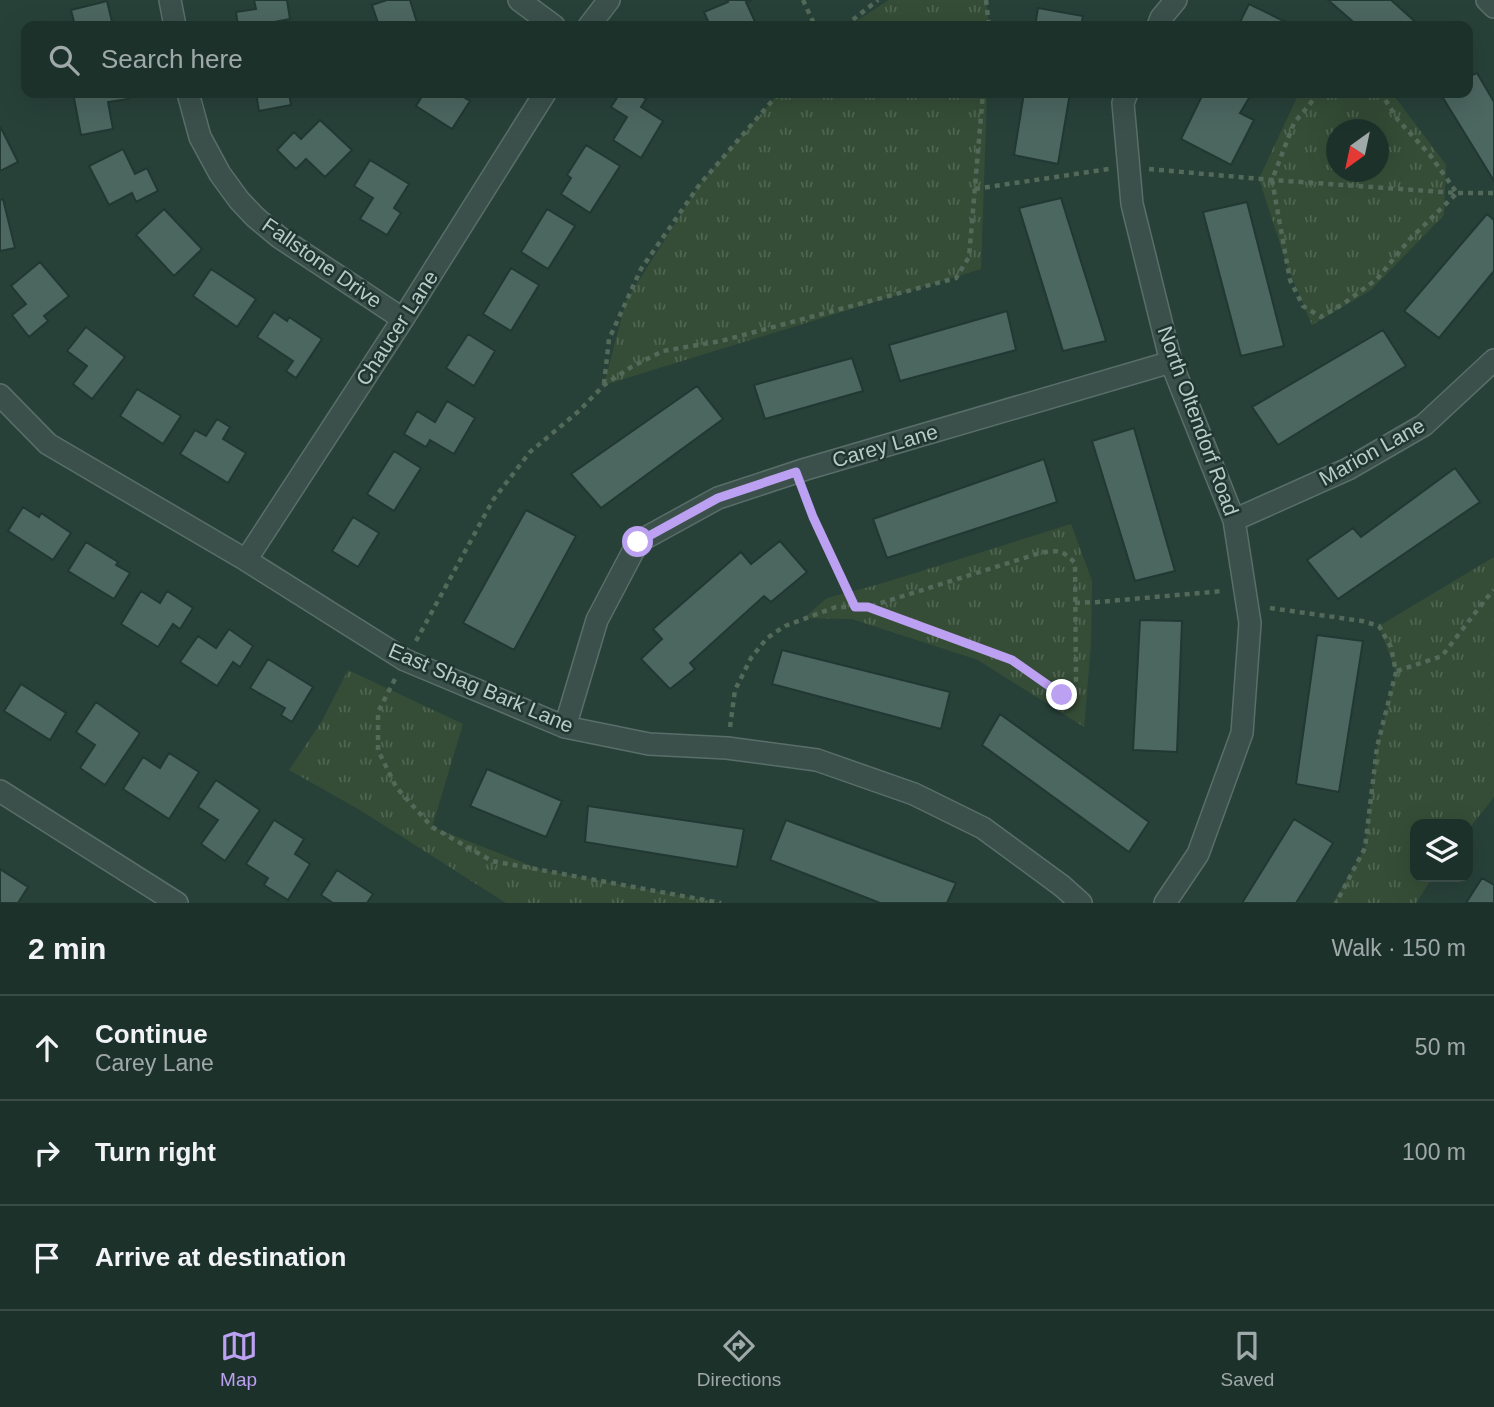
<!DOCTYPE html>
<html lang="en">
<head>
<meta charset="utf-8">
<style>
  :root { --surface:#1d312b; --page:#253933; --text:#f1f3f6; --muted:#a0a9a9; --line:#3b4c47; --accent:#bca0f2 }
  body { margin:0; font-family:Helvetica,sans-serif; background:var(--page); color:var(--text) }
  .controls { position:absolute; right:21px; bottom:21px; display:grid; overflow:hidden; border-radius:14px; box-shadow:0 7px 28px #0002 }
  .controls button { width:63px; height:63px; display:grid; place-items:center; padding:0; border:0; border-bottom:2px solid var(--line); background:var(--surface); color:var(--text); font:35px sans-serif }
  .compass { position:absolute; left:1326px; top:119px; width:63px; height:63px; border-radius:50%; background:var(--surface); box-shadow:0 7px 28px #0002; rotate:213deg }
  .stop { position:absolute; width:21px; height:21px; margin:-16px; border:5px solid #bca0f2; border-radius:50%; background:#fff }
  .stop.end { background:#bca0f2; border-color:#fff; box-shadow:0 2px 7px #0008 }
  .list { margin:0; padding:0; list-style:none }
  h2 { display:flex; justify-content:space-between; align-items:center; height:91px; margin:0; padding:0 28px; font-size:30px }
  h2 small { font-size:23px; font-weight:400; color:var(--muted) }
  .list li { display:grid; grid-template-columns:46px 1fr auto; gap:21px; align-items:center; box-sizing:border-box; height:105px; padding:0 28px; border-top:2px solid var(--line) }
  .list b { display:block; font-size:26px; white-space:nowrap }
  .list p { margin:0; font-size:23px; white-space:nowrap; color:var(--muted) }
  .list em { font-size:23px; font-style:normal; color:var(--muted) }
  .icon { flex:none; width:38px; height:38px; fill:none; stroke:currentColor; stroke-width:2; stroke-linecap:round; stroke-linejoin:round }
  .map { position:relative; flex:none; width:1494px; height:903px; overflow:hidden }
  .search { position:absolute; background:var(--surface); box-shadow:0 7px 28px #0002; left:21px; right:21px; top:21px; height:77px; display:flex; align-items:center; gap:18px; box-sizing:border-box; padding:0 24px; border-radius:14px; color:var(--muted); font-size:26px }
  .sheet { height:406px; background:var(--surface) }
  nav { display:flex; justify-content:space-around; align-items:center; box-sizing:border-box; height:98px; border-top:2px solid var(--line); background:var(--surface); font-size:19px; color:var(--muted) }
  nav a { display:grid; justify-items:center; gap:4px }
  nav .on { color:var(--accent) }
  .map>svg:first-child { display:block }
  .grass { fill:url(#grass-tufts); fill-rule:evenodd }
  .building { fill:#4c6660; stroke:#223832; stroke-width:2 }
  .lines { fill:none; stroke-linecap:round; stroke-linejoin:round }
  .street-casing { stroke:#596e69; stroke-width:24 }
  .path { stroke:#536959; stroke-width:4.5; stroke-dasharray:5 5; stroke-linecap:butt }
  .street { stroke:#3b504b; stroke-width:21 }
  .route { stroke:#bca0f2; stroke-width:9 }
  .labels { text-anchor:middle; stroke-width:5; stroke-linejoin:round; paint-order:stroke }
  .street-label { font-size:21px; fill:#b8cbc6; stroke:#203630 }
</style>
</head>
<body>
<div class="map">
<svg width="1494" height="903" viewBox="0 0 1494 903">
  <defs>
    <pattern id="grass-tufts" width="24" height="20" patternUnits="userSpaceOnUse" patternTransform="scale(1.75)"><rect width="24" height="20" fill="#354d37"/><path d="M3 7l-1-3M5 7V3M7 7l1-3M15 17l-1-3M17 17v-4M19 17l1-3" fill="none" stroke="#506552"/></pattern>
  </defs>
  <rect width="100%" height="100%" fill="#274139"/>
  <path class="grass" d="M889 0H986L989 26H849Z
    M779 93H987L981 269 604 385 626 301 700 184Z
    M1299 93H1392L1446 165 1444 215 1371 290 1312 325 1288 268 1259 179ZM1336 130H1378V172H1336Z
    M1071 524 1092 581 1091 644 1084 727 978 660 852 619 804 618 827 598 880 584Z
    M1494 557V797L1468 830V824H1415V877H1433L1416 903H1333L1365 848 1377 747 1396 672 1379 626Z
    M348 670 463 724 432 827 542 870 721 903H506L360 810 289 770 322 721Z"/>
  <path class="building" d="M254 0H287L290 19 264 24 265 26H238L236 12 256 9Z
    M387 0H410L418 26H379L372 5Z
    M727 0H752L746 2 757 26H710L704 12 728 2Z
    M1328 0H1391L1420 26H1358Z
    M107 1 113 26H75L71 10Z
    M1249 4 1294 26H1238Z
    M1038 8 1083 16 1081 26H1035Z
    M1477 73 1494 102V181L1440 93H1468V77Z
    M73 93H127L128 99 108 102 113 129 81 135Z
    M256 93H289L291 105 259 111Z
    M424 93H457L470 101 452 129 416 106Z
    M620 93H636L646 99 641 107 663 121 641 158 613 140 627 117 611 107Z
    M1024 93H1070L1058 164 1014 155Z
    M1191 93H1252L1240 113 1254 120 1231 165 1181 139 1201 98Z
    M320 120 352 150 325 177 306 159 296 169 277 150 294 132 301 139Z
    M0 126 18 162 0 171Z
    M586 145 620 166 590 213 561 194 571 178 567 175Z
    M123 149 135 174 147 168 158 191 136 202 132 193 109 205 89 166Z
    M370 160 409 184 394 208 401 213 387 235 360 219 373 198 354 186Z
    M1061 198 1106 341 1063 351 1019 208Z
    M3 199 15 248 0 251V200Z
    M1247 202 1284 346 1241 356 1203 212Z
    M164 209 202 249 174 276 136 235Z
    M547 209 575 226 548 269 521 252Z
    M1487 214 1494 220V271L1439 338 1404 311Z
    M40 262 69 296 44 316 48 321 29 337 12 315 26 304 11 286Z
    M511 268 539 285 511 331 483 314Z
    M211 269 256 299 237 327 193 296Z
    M1007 311 1016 350 900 381 889 345Z
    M274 312 287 321 289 317 322 339 296 378 286 371 293 361 257 337Z
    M86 327 125 357 92 399 73 384 87 366 67 351Z
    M1383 330 1406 366 1278 445 1252 407Z
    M468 334 495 351 474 386 446 368Z
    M852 358 863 391 765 419 754 385Z
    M697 386 723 419 601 508 571 474Z
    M137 389 181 416 163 444 120 416Z
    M447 401 475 418 454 454 430 440 426 447 404 434 417 411 435 422Z
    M217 419 230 427 223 439 246 453 228 483 180 454 195 430 206 436Z
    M1134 428 1175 571 1135 581 1092 441Z
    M394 451 421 468 394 511 367 494Z
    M1044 459 1057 502 887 558 873 519Z
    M1455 468 1480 502 1338 599 1307 560 1353 528 1361 537Z
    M23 507 39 517 41 513 71 533 53 560 8 531Z
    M526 510 576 536 514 650 463 623Z
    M353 517 379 533 358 567 332 551Z
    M780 541 807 572 771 602 764 596 690 663 695 669 670 689 641 659 662 639 653 629 741 552 751 564Z
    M86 542 118 562 116 565 130 573 114 599 68 571Z
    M141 591 160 603 167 591 193 608 180 629 173 624 158 647 121 624Z
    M1140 620 1182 621 1177 752 1133 750Z
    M229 629 253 646 240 667 233 662 217 686 180 662 198 636 216 648Z
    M1317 635 1363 641 1339 792 1296 784Z
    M782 650 950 692 941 729 772 684Z
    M268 659 313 687 292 722 281 715 285 708 250 688Z
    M21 684 66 713 50 740 4 711Z
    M96 702 140 733 105 785 80 768 95 745 76 732Z
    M1000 714 1149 822 1129 852 982 745Z
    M169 753 199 772 169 819 123 789 143 757 160 768Z
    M487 769 562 801 546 837 470 806Z
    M216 780 260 810 225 861 201 844 218 820 198 807Z
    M588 806 744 829 737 867 585 842Z
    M1294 819 1333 843 1296 903H1242Z
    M274 820 304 839 295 854 310 864 288 900 264 885 268 878 246 864Z
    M786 820 956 883 947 903H880L770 860Z
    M0 869 28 887 18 903H0Z
    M337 870 373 894 367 903H333L321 895Z
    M1482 878 1494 885V903H1466Z"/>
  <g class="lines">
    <g class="street-casing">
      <path id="street" d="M170 0 175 26
        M519 0 554 26
        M1487 0 1494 7
        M589 26 609 0
        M1158 26 1161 18 1176 0
        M188 93 200 137 220 174 239 200 255 217 279 237 403 319
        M1127 93 1123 103 1132 204 1171 362 1234 520 1250 623 1242 733 1198 854 1165 903
        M0 395 48 444 246 560 405 660 565 727 649 744 727 748 817 760 914 794 983 828 1062 886 1081 903
        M1234 520 1348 469 1424 425 1494 360
        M246 560 403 319 545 93
        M565 727 597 620 638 542 718 498 806 469 1171 362
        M0 791 177 903"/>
    </g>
    <path class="path" d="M803 0 815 26
      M986 0 989 26
      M845 26 878 0
      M1319 93 1294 123 1272 180 1290 280 1303 306 1321 317 1343 304 1377 279 1409 240 1457 193 1430 155 1398 120 1381 93
      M1149 169 1272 180 1457 193H1494
      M975 189 1109 169
      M604 384 609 339 641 269 700 184 779 93
      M804 493 813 517 855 607
      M1075 603 1098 602 1223 591
      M1270 608 1362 621 1379 626 1391 647 1396 672 1377 747 1365 848 1336 903
      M416 641 493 500 530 452 579 411 604 385 633 366 663 351 721 341 956 278 969 257 983 93
      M1397 671 1442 656 1485 600 1494 590
      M395 679 378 712V750L396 787 432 827 492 861 721 903
      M730 727 735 690 751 658 767 638 785 626 836 607H868L1040 553C1059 550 1061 549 1075 563L1076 683 1073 697 1062 695 1012 660 868 607"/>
    <use href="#street" class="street"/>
  </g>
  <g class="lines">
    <path class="route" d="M638 542 718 498 796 472 813 517 855 607H868L1012 660 1062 695"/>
  </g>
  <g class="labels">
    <g class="street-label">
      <text transform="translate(322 263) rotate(35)" y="7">Fallstone Drive</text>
      <text transform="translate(397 328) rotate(-57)" y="7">Chaucer Lane</text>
      <text transform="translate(1198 421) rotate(70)" y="7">North Oltendorf Road</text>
      <text transform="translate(885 446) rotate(-16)" y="7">Carey Lane</text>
      <text transform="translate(1372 452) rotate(-29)" y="7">Marion Lane</text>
      <text transform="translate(481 688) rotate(23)" y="7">East Shag Bark Lane</text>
    </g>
  </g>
</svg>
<div class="controls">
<button><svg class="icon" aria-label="layers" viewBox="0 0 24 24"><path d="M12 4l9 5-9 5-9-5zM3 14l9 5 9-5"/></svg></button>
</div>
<svg class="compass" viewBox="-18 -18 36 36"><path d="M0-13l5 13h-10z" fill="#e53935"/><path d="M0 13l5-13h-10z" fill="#a0a9a9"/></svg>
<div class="stop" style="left:638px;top:542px"></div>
<div class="stop end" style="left:1062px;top:695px"></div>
<div class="search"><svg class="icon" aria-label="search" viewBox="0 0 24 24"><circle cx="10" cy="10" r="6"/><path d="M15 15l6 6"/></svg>Search here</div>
</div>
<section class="sheet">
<h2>2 min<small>Walk · 150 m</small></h2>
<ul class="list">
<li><svg class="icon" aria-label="ahead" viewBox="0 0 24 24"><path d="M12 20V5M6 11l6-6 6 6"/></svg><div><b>Continue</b><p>Carey Lane</p></div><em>50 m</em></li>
<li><svg class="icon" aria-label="right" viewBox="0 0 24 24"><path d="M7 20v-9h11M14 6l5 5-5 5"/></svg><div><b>Turn right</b></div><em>100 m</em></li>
<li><svg class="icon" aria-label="arrive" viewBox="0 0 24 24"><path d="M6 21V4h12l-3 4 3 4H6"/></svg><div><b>Arrive at destination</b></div></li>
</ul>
</section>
<nav>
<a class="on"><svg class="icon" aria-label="map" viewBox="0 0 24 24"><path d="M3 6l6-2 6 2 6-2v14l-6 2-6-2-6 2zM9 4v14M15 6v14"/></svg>Map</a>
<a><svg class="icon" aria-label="directions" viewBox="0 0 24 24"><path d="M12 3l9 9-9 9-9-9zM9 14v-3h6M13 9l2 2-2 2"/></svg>Directions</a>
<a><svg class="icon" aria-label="saved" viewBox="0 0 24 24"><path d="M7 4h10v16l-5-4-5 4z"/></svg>Saved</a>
</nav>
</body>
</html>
